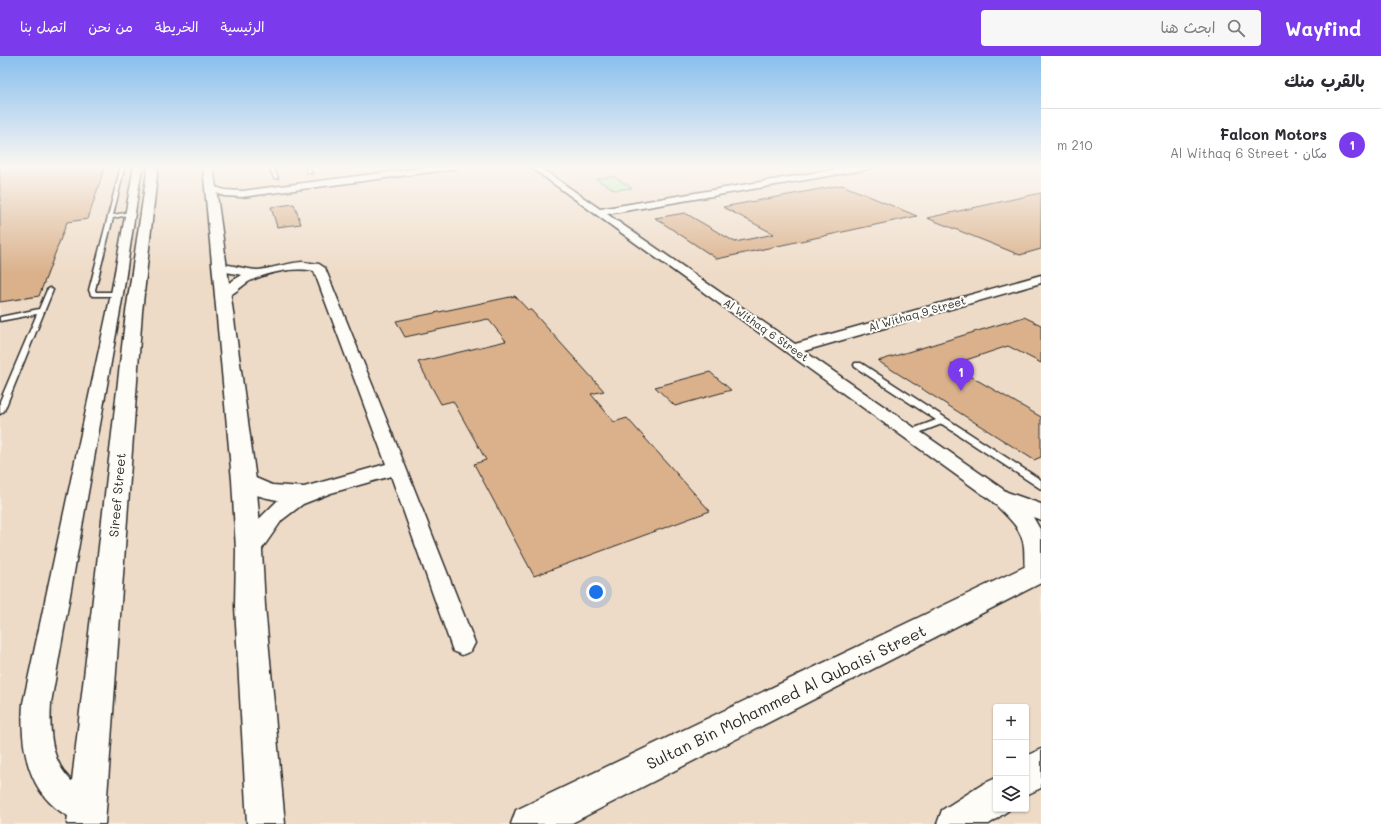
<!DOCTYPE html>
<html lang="ar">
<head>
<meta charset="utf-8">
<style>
  :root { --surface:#fff; --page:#f7f7f7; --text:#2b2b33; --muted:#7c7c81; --line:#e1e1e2; --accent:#7c3aed }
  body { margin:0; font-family:Mali,"Playpen Sans Arabic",sans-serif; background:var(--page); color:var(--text); direction:rtl }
  .controls { position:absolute; right:12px; bottom:12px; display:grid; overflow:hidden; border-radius:4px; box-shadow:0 1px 3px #0004 }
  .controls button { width:36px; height:36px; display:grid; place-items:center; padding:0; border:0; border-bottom:1px solid var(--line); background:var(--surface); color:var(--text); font:20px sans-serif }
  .you { position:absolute; left:596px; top:536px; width:14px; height:14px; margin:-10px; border:3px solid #fff; border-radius:50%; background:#1a73e8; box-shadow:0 0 0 6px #1a73e833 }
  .badge { display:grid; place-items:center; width:26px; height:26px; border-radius:50%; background:var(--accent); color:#fff; font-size:13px; font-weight:700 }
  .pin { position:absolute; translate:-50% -33px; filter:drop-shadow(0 1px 2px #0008) }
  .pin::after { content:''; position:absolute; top:21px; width:14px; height:12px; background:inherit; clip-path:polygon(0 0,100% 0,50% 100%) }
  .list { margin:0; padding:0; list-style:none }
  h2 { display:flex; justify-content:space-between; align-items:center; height:52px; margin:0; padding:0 16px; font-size:17px }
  h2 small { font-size:13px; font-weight:400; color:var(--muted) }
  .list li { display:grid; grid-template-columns:26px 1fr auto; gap:12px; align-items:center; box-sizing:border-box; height:72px; padding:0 16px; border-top:1px solid var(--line) }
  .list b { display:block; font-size:15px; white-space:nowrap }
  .list p { margin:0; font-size:13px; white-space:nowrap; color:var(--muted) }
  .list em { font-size:13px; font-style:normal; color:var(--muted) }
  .icon { flex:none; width:22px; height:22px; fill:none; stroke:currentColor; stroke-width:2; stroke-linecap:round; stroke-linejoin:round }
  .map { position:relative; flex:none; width:1041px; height:768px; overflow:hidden; direction:ltr }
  header { display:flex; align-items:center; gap:24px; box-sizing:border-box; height:56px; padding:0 20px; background:var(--accent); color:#fff }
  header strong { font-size:19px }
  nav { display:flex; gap:22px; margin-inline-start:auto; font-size:14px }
  .search { width:280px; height:36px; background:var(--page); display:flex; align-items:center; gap:10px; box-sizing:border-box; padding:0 14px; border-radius:4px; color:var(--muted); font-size:15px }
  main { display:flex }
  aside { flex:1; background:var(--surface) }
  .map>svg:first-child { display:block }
  .built { fill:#eedbc7; fill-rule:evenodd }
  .green { fill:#aeecb3; stroke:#6c8c6f }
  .building { fill:#dab18b; stroke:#2b2b2b }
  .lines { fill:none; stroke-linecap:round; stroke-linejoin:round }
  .lane-casing { stroke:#2b2b2b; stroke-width:3 }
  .street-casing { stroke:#2b2b2b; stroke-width:3 }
  .secondary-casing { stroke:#2b2b2b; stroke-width:3 }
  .lane { fill:#fdfcf7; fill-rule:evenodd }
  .street { fill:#fdfcf7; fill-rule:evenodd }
  .secondary { fill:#fdfcf7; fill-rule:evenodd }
  .labels { text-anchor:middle; stroke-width:4; stroke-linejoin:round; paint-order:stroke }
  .far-street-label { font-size:11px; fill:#2b2b2b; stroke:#fdfcf7 }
  .street-label { font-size:13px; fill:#2b2b2b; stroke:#fdfcf7 }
  .near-street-label { font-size:16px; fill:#2b2b2b; stroke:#fdfcf7 }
</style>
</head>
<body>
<header>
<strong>Wayfind</strong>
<div class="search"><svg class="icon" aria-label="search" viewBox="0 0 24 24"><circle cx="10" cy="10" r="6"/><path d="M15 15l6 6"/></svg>ابحث هنا</div>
<nav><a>الرئيسية</a><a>الخريطة</a><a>من نحن</a><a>اتصل بنا</a></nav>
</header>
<main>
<aside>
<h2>بالقرب منك<small></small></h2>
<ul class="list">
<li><span class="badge">1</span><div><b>Falcon Motors</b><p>مكان · Al Withaq 6 Street</p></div><em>210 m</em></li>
</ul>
</aside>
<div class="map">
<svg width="1041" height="768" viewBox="0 0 1041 768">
  <rect width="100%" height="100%" fill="#f6ede1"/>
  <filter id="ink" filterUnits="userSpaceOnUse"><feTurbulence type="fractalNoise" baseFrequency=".025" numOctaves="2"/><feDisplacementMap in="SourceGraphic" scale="8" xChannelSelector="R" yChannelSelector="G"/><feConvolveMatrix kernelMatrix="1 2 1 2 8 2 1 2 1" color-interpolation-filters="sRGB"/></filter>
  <g filter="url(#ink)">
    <path class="built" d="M0 110H1041V768H0ZM996 651H1026V753H996Z"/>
    <path class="green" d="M613 120 632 132 615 134 596 123Z"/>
    <path class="building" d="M0 110H105L88 163 67 166 39 240 0 246Z
      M842 129 917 160 717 203 655 162 685 157 735 186 774 178 723 151Z
      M1041 137V193L1020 199 927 162Z
      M294 148 301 168 277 171 271 151Z
      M515 240 528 254H531L604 335 591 338 614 366 627 362 710 455 534 520 474 408 486 404 453 345 441 348 418 306 506 285 488 263 405 281 396 265Z
      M1024 261 1041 269V307L1008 290 951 309 1041 361V401L1034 404 878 305Z
      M710 316 731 334 675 350 655 331Z"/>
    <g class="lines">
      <g class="lane-casing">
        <path id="lane" d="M121 110H125L113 159 130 156 133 158 113 162 95 234 96 236H117L120 238 117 240H93L91 239 89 234Z
          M269 110H273L278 122H274Z
          M305 110H309L312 117H308Z
          M341 110H345L346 111 344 112Z
          M50 232 53 234 4 355 0 358V345L37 258 0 265V261L39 253 47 234Z
          M855 307H861L1041 424V433L942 368 913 379H907L906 377 907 375 936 364 855 311 854 309Z"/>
      </g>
      <g class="street-casing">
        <path id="street" d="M134 110H142L123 238 51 647C49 680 51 709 78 731 91 742 97 738 104 755L100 766C88 768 79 766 68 760 27 738 20 689 23 647L111 238Z
          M436 110H458L454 113 242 141 224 140 207 133 212 130 225 134 242 135Z
          M529 110H538L600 153 855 110H873L869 113 607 158 795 288 1041 219V227L804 295 1007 436 1041 448V464L1033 461 1041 475V524L1036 525 1028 523C1023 513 1025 502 1024 491 1022 471 1005 459 992 445Z
          M302 206 319 208 325 212 406 412 475 587 471 595 462 599 453 595 391 420 331 437 303 448 282 464 257 500 249 503 241 500 238 494 258 464 278 444C264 442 242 437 234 424L237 419 244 417 272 429 304 431 386 408 314 215C294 211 270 216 252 224 241 229 229 245 217 242L216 239 227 228 242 219 215 214 213 211 215 208C224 206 246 214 258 214 270 213 288 207 302 206Z"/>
      </g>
      <g class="secondary-casing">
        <path id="secondary" d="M148 110H158L142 256 105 768H67L126 256Z
          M203 110H213L256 424 262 494 265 550 285 768H247L235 550 236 494 232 424Z
          M1041 503V527L570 768H511L516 754Z
          M1041 693V732L1026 739V700Z
          M996 722V753L1009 754 989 768H937L942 754 983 728Z"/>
      </g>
      <use href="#lane" class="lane"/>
      <use href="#street" class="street"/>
      <use href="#secondary" class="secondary"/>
    </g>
  </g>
  <linearGradient id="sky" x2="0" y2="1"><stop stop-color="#88bfee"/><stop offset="0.51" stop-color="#fbf7f2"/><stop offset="1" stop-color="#fbf7f2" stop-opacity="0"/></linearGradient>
  <rect width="1041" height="217" fill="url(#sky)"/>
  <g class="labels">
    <g class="far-street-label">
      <text transform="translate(917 258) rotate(-16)" y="4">Al Withaq 9 Street</text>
      <text transform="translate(766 274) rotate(35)" y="4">Al Withaq 6 Street</text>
    </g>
    <g class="street-label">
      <text transform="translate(117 439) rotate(-85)" y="5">Sireef Street</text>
    </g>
    <g class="near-street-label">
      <text transform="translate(786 641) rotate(-26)" y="6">Sultan Bin Mohammed Al Qubaisi Street</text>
    </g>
  </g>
</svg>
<div class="controls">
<button>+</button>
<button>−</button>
<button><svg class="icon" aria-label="layers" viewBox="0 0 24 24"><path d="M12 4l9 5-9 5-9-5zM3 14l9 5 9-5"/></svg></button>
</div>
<div class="you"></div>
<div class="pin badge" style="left:961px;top:335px">1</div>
</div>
</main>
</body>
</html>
